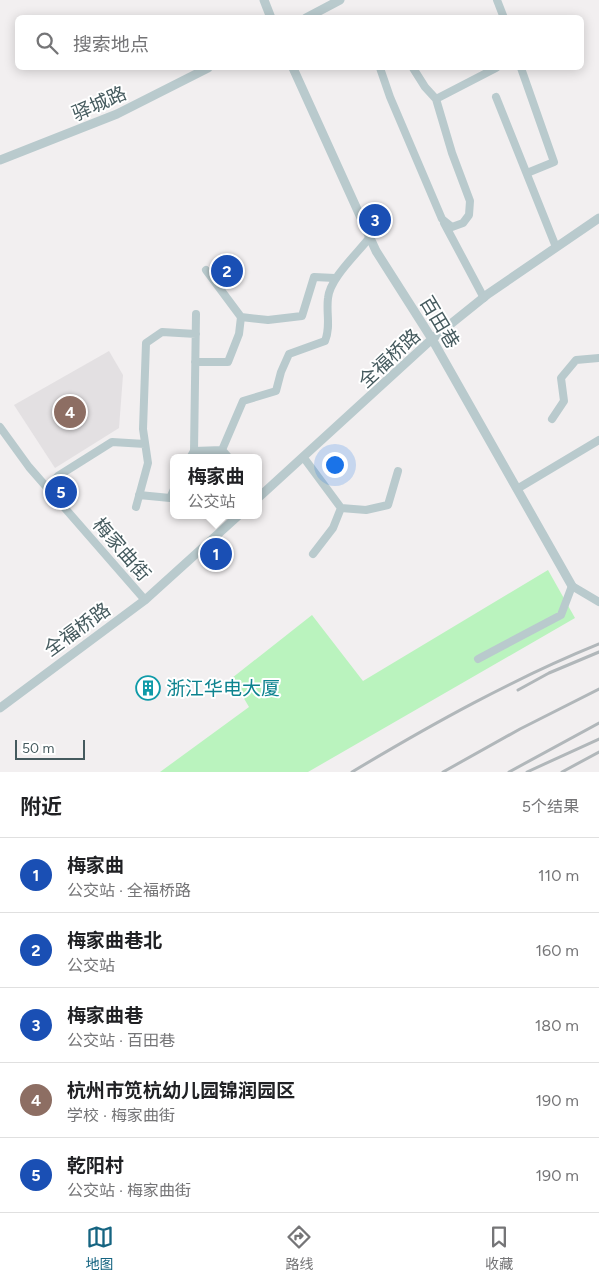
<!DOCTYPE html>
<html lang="zh">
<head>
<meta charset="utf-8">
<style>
  :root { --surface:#fff; --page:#f6f6f6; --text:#202124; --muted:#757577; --line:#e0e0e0; --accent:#156481 }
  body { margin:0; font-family:Figtree,"Noto Sans SC",sans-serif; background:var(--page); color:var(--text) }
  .scale { position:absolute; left:15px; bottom:12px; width:70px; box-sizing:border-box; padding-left:5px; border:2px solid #455a5e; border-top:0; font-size:14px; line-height:18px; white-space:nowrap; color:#455a5e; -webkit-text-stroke:4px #fff; paint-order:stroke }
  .you { position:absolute; left:334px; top:464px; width:18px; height:18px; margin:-12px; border:4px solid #fff; border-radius:50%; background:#1a73e8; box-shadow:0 0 0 8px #1a73e833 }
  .badge { display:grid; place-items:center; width:32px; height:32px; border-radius:50%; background:var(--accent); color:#fff; font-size:16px; font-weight:700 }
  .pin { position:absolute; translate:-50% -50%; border:2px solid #fff; box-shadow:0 1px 5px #0006 }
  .popup { position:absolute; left:170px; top:454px; width:92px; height:65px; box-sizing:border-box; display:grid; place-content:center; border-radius:8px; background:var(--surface); filter:drop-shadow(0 1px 4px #0005); font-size:16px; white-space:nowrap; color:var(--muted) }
  .popup b { font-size:19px; color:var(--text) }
  .popup::after { content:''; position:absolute; left:50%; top:100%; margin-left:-10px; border:10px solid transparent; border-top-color:var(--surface) }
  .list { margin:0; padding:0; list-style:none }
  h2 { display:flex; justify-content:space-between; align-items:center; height:65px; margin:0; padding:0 20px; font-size:21px }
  h2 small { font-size:16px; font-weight:400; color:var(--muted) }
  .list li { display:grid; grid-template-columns:32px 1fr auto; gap:15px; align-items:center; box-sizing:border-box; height:75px; padding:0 20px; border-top:1px solid var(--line) }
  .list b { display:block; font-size:19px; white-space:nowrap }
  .list p { margin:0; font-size:16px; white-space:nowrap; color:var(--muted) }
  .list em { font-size:16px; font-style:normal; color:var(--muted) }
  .icon { flex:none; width:28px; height:28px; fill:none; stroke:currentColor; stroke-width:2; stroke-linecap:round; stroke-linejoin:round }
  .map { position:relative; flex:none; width:599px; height:772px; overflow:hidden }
  .search { position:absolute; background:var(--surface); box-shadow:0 2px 12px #0003; left:15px; right:15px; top:15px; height:55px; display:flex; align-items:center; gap:12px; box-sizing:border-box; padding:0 18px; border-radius:8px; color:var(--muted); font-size:19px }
  .sheet { height:440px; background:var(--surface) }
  nav { display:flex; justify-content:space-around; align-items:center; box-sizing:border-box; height:70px; border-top:1px solid var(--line); background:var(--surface); font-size:14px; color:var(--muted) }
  nav a { display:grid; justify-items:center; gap:2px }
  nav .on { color:var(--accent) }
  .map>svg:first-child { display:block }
  .education { fill:#e3e0e2 }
  .green { fill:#baf3be }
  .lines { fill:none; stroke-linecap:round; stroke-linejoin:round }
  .minor { stroke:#b9cacd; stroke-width:8 }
  .tertiary { stroke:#b9cacd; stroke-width:9 }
  .rail { stroke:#b1b7ba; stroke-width:3 }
  .labels { text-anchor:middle; stroke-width:4; stroke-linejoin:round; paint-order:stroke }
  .street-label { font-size:19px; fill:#455a5e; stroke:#fff }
  .culture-label { font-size:19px; fill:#0d838f; stroke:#fff; text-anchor:start }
</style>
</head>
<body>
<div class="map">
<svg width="599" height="772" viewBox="0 0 599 772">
  <rect width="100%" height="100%" fill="#f2eff0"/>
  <path class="education" d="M109 351 123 375 119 428 55 468 14 405Z"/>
  <path class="green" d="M548 570 575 618 308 772H160L249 707 232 678 312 615 363 681Z"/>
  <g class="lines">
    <path class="minor" d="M497 0 504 18
      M380 68 390 97 442 219 452 227 463 223 469 215 470 201 452 153 436 99 425 87 413 68
      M521 68 554 162 527 173
      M496 97 556 247
      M436 99 496 68
      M444 223 484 298
      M206 270 241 317
      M195 362H228L239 334 241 317 268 320 302 316 314 277 335 278
      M552 419 564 401 561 378 576 360 599 358
      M0 427 29 467 145 600
      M194 451 222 450
      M190 458 194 451 196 314
      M229 458 222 450 243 401 276 391 281 372 289 354 325 341C331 326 326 314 328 298 330 278 357 254 370 237
      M304 458 341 508
      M47 487 58 476 112 442 145 444
      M517 489 599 440
      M139 495 170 498 174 489
      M136 507 148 463 143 429 146 343 162 332 196 334
      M313 554 333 528 341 508 366 510 388 505 398 471
      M478 659 561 615 572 586 599 602"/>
    <path class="tertiary" d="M264 0 271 18
      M306 18 340 0
      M293 68 376 251 432 339 572 586
      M0 160 117 114 208 68
      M258 498 432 339 488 294 599 218
      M0 708 145 600 239 515"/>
    <path class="rail" d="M518 690 549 673 599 652
      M352 772C432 724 513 679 599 644
      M443 772 520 729 599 689
      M509 772 599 723
      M527 772 599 739
      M562 772 599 752"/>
  </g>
  <defs>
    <g id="building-ring" transform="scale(1.25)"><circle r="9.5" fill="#fff" stroke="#0f9aa8" stroke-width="1.5"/><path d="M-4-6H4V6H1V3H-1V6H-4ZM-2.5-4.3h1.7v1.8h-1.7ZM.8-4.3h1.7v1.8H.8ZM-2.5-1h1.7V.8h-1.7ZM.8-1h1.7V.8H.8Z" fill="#0f9aa8"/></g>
  </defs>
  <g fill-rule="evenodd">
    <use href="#building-ring" x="148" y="688"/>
  </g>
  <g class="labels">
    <g class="street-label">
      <text transform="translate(99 103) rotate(-24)" y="7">驿城路</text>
      <text transform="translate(440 322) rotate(59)" y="7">百田巷</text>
      <text transform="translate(389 358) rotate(-43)" y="7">全福桥路</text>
      <text transform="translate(122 549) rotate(49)" y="7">梅家曲街</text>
      <text transform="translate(77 629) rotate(-36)" y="7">全福桥路</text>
    </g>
    <g class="culture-label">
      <text x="166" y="695">浙江华电大厦</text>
    </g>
  </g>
</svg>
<div class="scale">50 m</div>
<div class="you"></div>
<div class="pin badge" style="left:216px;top:554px;background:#1a4fb4">1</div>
<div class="popup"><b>梅家曲</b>公交站</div>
<div class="pin badge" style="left:227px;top:271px;background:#1a4fb4">2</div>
<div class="pin badge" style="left:375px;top:220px;background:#1a4fb4">3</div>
<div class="pin badge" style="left:70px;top:412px;background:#8d6e63">4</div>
<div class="pin badge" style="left:61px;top:492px;background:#1a4fb4">5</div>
<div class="search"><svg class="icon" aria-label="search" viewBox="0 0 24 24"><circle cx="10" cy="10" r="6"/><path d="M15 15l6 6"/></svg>搜索地点</div>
</div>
<section class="sheet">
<h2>附近<small>5个结果</small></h2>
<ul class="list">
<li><span class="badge" style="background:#1a4fb4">1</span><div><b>梅家曲</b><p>公交站 · 全福桥路</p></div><em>110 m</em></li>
<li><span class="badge" style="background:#1a4fb4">2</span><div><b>梅家曲巷北</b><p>公交站</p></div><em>160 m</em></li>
<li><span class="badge" style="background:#1a4fb4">3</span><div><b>梅家曲巷</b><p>公交站 · 百田巷</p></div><em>180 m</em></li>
<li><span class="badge" style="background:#8d6e63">4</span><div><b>杭州市笕杭幼儿园锦润园区</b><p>学校 · 梅家曲街</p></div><em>190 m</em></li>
<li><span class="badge" style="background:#1a4fb4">5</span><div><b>乾阳村</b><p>公交站 · 梅家曲街</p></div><em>190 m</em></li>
</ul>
</section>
<nav>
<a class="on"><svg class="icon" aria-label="map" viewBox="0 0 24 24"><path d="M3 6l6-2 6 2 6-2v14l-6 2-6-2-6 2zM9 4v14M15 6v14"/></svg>地图</a>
<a><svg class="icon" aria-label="directions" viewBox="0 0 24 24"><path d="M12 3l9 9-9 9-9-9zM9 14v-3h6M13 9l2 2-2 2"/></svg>路线</a>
<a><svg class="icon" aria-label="saved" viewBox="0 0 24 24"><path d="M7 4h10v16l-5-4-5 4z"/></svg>收藏</a>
</nav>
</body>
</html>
